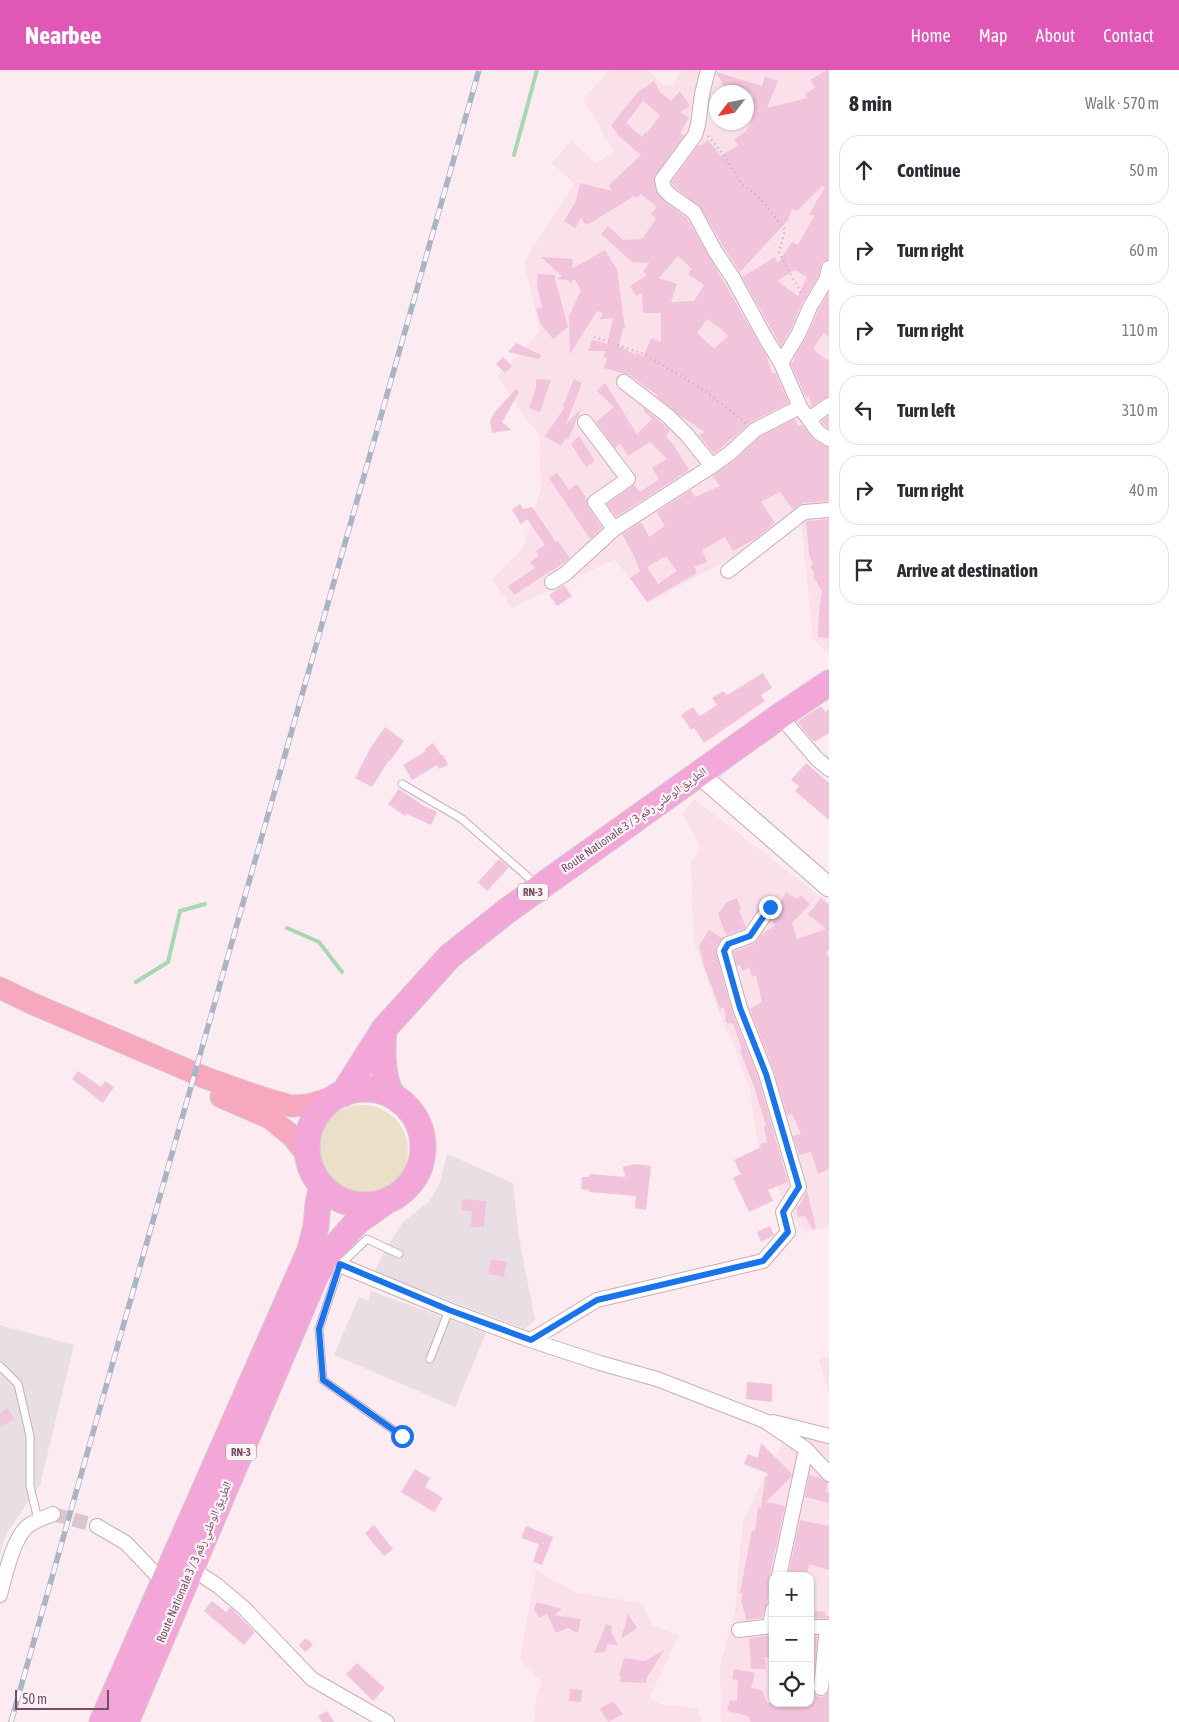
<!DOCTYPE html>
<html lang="en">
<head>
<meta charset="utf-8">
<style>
  :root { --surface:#fff; --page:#f7f7f7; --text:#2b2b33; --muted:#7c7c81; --line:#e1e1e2; --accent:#e057b5 }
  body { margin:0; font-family:"Asap Condensed","Noto Naskh Arabic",sans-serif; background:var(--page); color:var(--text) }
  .controls { position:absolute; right:15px; bottom:15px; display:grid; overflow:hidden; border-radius:10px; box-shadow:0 1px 4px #0004 }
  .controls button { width:45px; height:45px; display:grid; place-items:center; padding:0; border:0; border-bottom:1px solid var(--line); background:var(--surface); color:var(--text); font:25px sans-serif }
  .compass { position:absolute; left:709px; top:15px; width:45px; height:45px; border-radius:50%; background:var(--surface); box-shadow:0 1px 4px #0004; rotate:238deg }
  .scale { position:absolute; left:15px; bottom:12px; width:94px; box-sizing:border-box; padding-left:5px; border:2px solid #774f65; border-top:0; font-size:14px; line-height:18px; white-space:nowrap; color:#774f65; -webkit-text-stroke:4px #fef3f6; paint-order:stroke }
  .stop { position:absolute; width:15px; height:15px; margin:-11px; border:4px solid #1a73e8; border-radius:50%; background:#fff }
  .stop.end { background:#1a73e8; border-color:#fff; box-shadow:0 1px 5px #0008 }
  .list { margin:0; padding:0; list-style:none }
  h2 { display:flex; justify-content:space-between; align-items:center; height:65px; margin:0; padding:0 20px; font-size:21px }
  h2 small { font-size:16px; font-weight:400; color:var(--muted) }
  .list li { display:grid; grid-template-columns:32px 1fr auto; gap:15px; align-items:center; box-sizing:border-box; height:70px; margin:0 10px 10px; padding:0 10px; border:1px solid var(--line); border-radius:20px }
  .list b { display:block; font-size:19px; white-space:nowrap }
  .list em { font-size:16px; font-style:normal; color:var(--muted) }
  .icon { flex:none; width:28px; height:28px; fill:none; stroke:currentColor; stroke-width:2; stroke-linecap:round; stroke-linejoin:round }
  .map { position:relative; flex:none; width:829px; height:1652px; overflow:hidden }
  header { display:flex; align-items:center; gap:30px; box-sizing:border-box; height:70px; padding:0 25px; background:var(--accent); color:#fff }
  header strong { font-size:24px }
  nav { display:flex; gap:28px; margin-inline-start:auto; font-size:18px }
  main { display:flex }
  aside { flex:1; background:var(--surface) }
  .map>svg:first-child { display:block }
  .residential { fill:#f9e0e9; fill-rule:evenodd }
  .industrial { fill:#e9dee3 }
  .green { fill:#eae0ca }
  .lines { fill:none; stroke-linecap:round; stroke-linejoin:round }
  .stream { stroke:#a7d7b3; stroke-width:4 }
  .building { fill:#f1c4db; fill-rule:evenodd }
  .street-tunnel { stroke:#dbc5ce; stroke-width:14; stroke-dasharray:14 7; stroke-linecap:butt }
  .lane-casing { stroke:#caacba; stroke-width:9 }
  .street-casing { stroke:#caacba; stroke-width:16 }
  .secondary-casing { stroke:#cdaabb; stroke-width:21 }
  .primary-casing { stroke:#d6cad1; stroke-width:23 }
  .highway-casing { stroke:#d6cad1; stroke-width:27 }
  .path { stroke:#d6a7c0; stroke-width:2.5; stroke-dasharray:1 4; stroke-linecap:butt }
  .lane { stroke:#fff; stroke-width:7 }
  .street { stroke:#fff; stroke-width:14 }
  .secondary { stroke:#fff; stroke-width:19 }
  .primary { stroke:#f7a8be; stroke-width:21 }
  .highway { stroke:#f3a6d8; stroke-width:25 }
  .rail-casing { stroke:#a9b4c7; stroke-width:5.5 }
  .rail { stroke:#fef3f6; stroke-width:4; stroke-dasharray:11; stroke-linecap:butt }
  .route { stroke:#1a73e8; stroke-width:6 }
  .labels { text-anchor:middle; stroke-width:4.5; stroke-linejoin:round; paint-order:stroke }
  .shield { fill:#fef3f6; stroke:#a08090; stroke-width:1 }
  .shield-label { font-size:11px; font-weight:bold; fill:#774f65 }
  .street-label { font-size:12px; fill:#774f65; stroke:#fef3f6 }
</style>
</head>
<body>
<header>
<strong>Nearbee</strong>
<nav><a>Home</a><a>Map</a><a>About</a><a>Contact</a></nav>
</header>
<main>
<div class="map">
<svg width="829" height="1652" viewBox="0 0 829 1652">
  <rect width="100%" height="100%" fill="#fcecf1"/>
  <path class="residential" d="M610 0H649L661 14 670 16 677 8 681 0H829V583L813 569 801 451 648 533 615 489 512 538 492 509 523 478 541 418 540 366 525 348 498 306 540 261 524 192 574 113 552 93 571 71 596 93 614 81 583 29ZM716 22H746V52H716Z
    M694 729 829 833V1157L803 1163 767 1099 758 1074 750 1020 734 975 725 958 694 873 691 794 700 777 683 744Z
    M829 1287V1322H828L819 1289Z
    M784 1345 829 1360V1652H721L720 1595 735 1541 743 1452 764 1407 783 1374ZM773 1506H810V1633H773Z
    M536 1500 575 1522 641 1533 653 1556 679 1565 649 1628 660 1634 696 1638 701 1648V1652H534L537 1623 542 1613 520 1590Z"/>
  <path class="industrial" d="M447 1084 513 1113 519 1168 535 1250 525 1259 374 1202 388 1175 404 1151 429 1132 440 1112Z
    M371 1221 486 1263 455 1337 334 1285 359 1227 368 1231Z
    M0 1255 74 1275 40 1415 6 1464 0 1484Z"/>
  <path class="green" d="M316 1081a46 46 0 1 1 92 0a46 46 0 1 1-92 0Z"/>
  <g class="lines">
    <path class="stream" d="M514 85 537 0
      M287 858 319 872 342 902
      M136 912 168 892 180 841 205 834"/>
  </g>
  <path class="building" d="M827 0H829V189L822 192 818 207 802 233 791 259 781 276 742 207 775 187 778 193 792 172 798 175 814 146 809 144 825 118 822 116 797 141 792 139 788 150 740 202 723 176 701 138 676 118 671 112 699 74 700 76 708 70 721 86 738 75 734 69 744 63 750 56 753 41V24L746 22H727L716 2 762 16 765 6 778 11 767 38 808 28 805 24 815 18 810 10ZM795 200 807 207 798 226 777 211Z
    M654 11 660 22 671 31 680 21 690 36 680 42 689 48 680 63 684 66 654 108 656 121 664 131 687 148 767 287 772 304 775 302 789 333 751 352 714 384 699 365 705 362 679 345 656 326 657 325 629 305 604 298 607 288 603 287 606 281H588L592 270 607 274 613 248 600 249 603 243 597 241 570 284 569 246 581 220 575 210H572V214L567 210 556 209 562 206 541 187 573 189 572 199 605 180 617 199 625 259 623 258 619 276 636 285 637 283 643 287 651 268 661 272V243H643L642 223 636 226 630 216 647 205 643 201 650 193 632 192 601 164 608 156 623 170 642 169 656 149 651 144 657 137 641 124 636 128 634 126 589 154 588 153 586 155 581 148 575 158 564 151 576 131 580 113 612 121 609 115 641 85 619 66 611 55 638 22ZM643 31 660 45 647 63 646 62 642 67 626 53ZM678 186 692 199 688 204 704 215 694 231 671 232 677 214 659 208ZM707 249 720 258 728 266 714 279 697 263Z
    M538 204 554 205 568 257 553 269 541 254 536 239 542 237 537 216Z
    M829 222V267L824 263 813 279 821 286 829 290V326L812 336 809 326 806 328 791 294 795 289 794 288 807 266 818 241Z
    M516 273 541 285 539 289 508 282Z
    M503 287 512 296 505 303 496 294Z
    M536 309 551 310 540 342 529 338 536 318Z
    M574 309 582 313 566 354 581 339 568 370 566 368 561 376 545 366 565 337 563 336Z
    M605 313 637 364 652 349 643 340 644 338 670 360 666 367 673 374 689 400 616 447 607 434 634 415 640 422 659 409 652 398 667 389 650 372 628 386 620 374 615 378 596 352 614 337 597 321Z
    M516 319 519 322 502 352 511 360 492 363 490 351 494 343Z
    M829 346V359L821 351Z
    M795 349 798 356 802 355 813 369 829 378V431L803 433 793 440 780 422 761 432 775 453 757 468 733 481 725 467 702 480 707 492 694 497 697 503 647 532 630 508 640 501 633 484 622 464 641 452 649 467 665 456 657 442 691 420 695 427 720 416 712 406 735 390 760 367ZM666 486 677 501 658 514 647 497Z
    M579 366 595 391 586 397 571 374Z
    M557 403 569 420 577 414 587 429 588 437 602 458 590 469 549 408Z
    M520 434 523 439 532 437 556 472 558 471 570 488 553 501 552 500 514 525 508 516 535 498 530 492 539 486 536 481 545 475 527 449 521 454 512 440Z
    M829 449V568L818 567 819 543 822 521 813 506 815 504 810 496 813 495 809 484 806 451Z
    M564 515 572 526 557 536 549 525Z
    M763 603 772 618 761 625 765 631 704 673 694 658 691 660 681 645 693 637 700 646 717 635 712 628 723 621 727 625Z
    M821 636 825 642 829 639V663L814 672 797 652Z
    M385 657 404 671 390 691 389 690 372 717 355 708 371 677Z
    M433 673 441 685H443L448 695 439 699 437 695 412 710 403 695 426 681 424 680Z
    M806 693 829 713V750L795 721 799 716 791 710Z
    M399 719 424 736 437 742 431 755 407 744 405 746 388 734Z
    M499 789 509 797 487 821 478 812Z
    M786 822 797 829 801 825 810 834 792 853 797 869 826 859 808 844 821 828 829 835V880L826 882 829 888V1099L818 1104 811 1082 799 1085 793 1066 801 1064 792 1044 787 1046 774 1001 750 939 762 932 756 905 752 907 749 897 743 901 740 895 737 896 733 882 754 874 761 865 775 855 772 849 778 840 781 838 779 834Z
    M737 828 741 840 739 841 746 857 744 859 726 865 718 844 726 833Z
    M709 860 722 868 716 877V883L732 941 758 1007 789 1116 788 1112 768 1120 773 1131 749 1142 733 1108 741 1104 734 1090 761 1077 760 1074 767 1072 764 1057 766 1056 754 1016 740 981 742 980 734 956 732 953H726L724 937 720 939 704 896 699 876Z
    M78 1001 101 1017 105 1011 114 1017 103 1033 72 1009Z
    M634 1094 651 1096 646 1140 635 1138 636 1126 589 1122V1120L581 1119 582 1107H590V1104L625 1107 623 1097Z
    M807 1120 816 1158 813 1160 805 1146 798 1147 796 1138 800 1135Z
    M462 1129 486 1131 484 1157H471L472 1141 461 1140Z
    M770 1156 774 1165 761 1172 757 1162Z
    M491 1189 507 1192 504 1207 488 1204Z
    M747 1312 772 1314V1332L746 1329Z
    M8 1338 14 1349 0 1357V1343Z
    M761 1373 792 1404 791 1407 766 1432 785 1436 770 1504 773 1512 762 1548 746 1550 741 1529 743 1524 740 1523 752 1460 755 1461 758 1437 761 1438 765 1408 769 1404 744 1394 748 1384 758 1388Z
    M415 1399 430 1408 425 1417 443 1428 434 1442 401 1422Z
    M809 1405 820 1408 828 1412 826 1422 829 1423V1433L805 1427Z
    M800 1450 829 1456V1500L809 1494 807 1506H788Z
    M374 1455 393 1479 384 1486 365 1463Z
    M526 1456 553 1467 542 1495 533 1492 539 1474 521 1468Z
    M212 1531 226 1542 230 1537 255 1562 244 1575 204 1541Z
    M537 1532 562 1539 554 1545 581 1549 578 1563 568 1558 556 1563 547 1544 539 1548 534 1539Z
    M810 1541 826 1542 825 1546H829V1548H810Z
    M628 1544 637 1558 621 1569Z
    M606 1554 612 1556 611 1562 618 1575 608 1574 605 1582 594 1583Z
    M773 1565V1587H765L766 1599H751L749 1568Z
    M810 1566H817L813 1621 816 1625 821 1627 825 1626 829 1621V1652H751L748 1646 727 1641 730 1630 737 1631 738 1610 732 1609 734 1599 755 1603 751 1618 762 1620 767 1633H810Z
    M306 1568 313 1575 305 1582 299 1575Z
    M664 1580 646 1609V1613L620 1612 621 1607 619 1606 624 1588 645 1591Z
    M357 1593 385 1618 373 1631 346 1604Z
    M570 1619 582 1620 581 1632 569 1631Z
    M613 1631 623 1644 608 1652 600 1639Z
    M327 1641 334 1652H322L318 1646Z"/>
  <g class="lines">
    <path class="street-tunnel" d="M53 1444 97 1456"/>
    <g class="lane-casing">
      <path id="lane" d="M402 714 462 749 536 814
        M399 1184 367 1169 340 1195 319 1259 323 1310 402 1366
        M430 1289 449 1240
        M0 1296 18 1314 30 1366V1416L38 1450"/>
    </g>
    <g class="street-casing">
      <path id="street" d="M708 0 702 24 698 55 695 65 662 110 664 119 670 125 694 142 715 181 733 208 765 267 781 293 800 337 818 362 829 369
        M781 293 799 263 810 237 826 210 829 198
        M624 312 668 346 687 365 712 396
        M809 349 829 335
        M585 352 628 409 595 432 614 459
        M728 501 804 442 829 440
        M552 512 565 504 614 459 712 396 730 383 755 360 800 337
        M780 646 817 689 829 699
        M325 1189 449 1240 527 1269 600 1293 657 1309 765 1351 806 1379 829 1404
        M531 1270 597 1230 763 1191 788 1162 783 1142 799 1117 766 1004 740 938 724 881 728 874 750 866 770 837
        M773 1352 829 1366
        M97 1456 126 1473 163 1512
        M191 1498 218 1516 244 1538 312 1609 387 1652
        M779 1506 806 1379
        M0 1525C5 1506 13 1468 28 1456 36 1450 44 1448 53 1444
        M770 1556 773 1539
        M810 1557H829
        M739 1560 773 1556
        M821 1618 827 1557"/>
    </g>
    <g class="secondary-casing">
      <path id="secondary" d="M699 704 829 817"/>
    </g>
    <g class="primary-casing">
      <path id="primary" d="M0 918 31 933 206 1008 260 1027 291 1036 308 1035 338 1026
        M221 1027 270 1048 292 1066 308 1086"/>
    </g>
    <g class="highway-casing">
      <path id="highway" d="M384 960C382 978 382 1009 392 1024 394 1027 399 1030 401 1032
        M307 1077a58 58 0 1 1 116 0a58 58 0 1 1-116 0Z
        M343 1024 384 959 450 886 508 840 780 646 829 613
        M102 1652 310 1180 316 1156 318 1134 322 1116
        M126 1652 316 1205 330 1182 357 1152 385 1132"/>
    </g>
    <path class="path" d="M708 66 724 85 739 110 765 134 785 160 779 182 802 225
      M594 267 644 284 705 321 746 353"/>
    <use href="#lane" class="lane"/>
    <use href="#street" class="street"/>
    <use href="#secondary" class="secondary"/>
    <use href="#primary" class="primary"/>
    <use href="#highway" class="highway"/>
    <g class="rail-casing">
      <path id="rail" d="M11 1652 479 0"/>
    </g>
    <use href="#rail" class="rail"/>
  </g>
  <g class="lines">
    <path class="route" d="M402 1366 323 1310 319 1259 340 1194 449 1240 531 1270 597 1230 763 1191 788 1162 783 1142 799 1117 766 1004 740 938 724 881 728 874 750 866 770 837"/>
  </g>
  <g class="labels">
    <g class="shield">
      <rect x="518" y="813.5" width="30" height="17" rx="4"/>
      <rect x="226" y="1373.5" width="30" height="17" rx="4"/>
    </g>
    <g class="shield-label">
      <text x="533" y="826">RN-3</text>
      <text x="241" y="1386">RN-3</text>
    </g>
    <g class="street-label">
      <text transform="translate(634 750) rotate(-35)" y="4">Route Nationale 3 / الطريق الوطني رقم 3</text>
      <text transform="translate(194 1492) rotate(-67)" y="4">Route Nationale 3 / الطريق الوطني رقم 3</text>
    </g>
  </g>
</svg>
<div class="controls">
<button>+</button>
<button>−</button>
<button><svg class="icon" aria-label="locate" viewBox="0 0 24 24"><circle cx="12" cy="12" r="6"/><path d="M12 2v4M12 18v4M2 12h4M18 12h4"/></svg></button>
</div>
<svg class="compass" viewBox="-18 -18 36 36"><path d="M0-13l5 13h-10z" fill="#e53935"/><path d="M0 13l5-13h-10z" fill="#7c7c81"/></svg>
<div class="scale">50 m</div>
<div class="stop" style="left:402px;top:1366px"></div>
<div class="stop end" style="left:770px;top:837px"></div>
</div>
<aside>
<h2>8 min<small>Walk · 570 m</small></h2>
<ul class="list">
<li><svg class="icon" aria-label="ahead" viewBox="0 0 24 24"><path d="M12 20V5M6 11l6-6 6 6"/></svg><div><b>Continue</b></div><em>50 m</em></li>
<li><svg class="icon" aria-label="right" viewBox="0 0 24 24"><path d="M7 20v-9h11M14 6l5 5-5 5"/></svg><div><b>Turn right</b></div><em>60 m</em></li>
<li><svg class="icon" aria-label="right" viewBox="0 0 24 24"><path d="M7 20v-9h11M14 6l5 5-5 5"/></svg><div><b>Turn right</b></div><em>110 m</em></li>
<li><svg class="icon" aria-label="left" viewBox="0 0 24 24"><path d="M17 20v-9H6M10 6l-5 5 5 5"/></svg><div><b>Turn left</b></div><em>310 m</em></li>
<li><svg class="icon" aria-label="right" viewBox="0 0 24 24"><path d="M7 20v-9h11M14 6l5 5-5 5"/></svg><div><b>Turn right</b></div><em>40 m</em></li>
<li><svg class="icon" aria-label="arrive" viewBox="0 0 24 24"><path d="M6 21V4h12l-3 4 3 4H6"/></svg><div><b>Arrive at destination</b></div></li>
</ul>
</aside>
</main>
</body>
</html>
